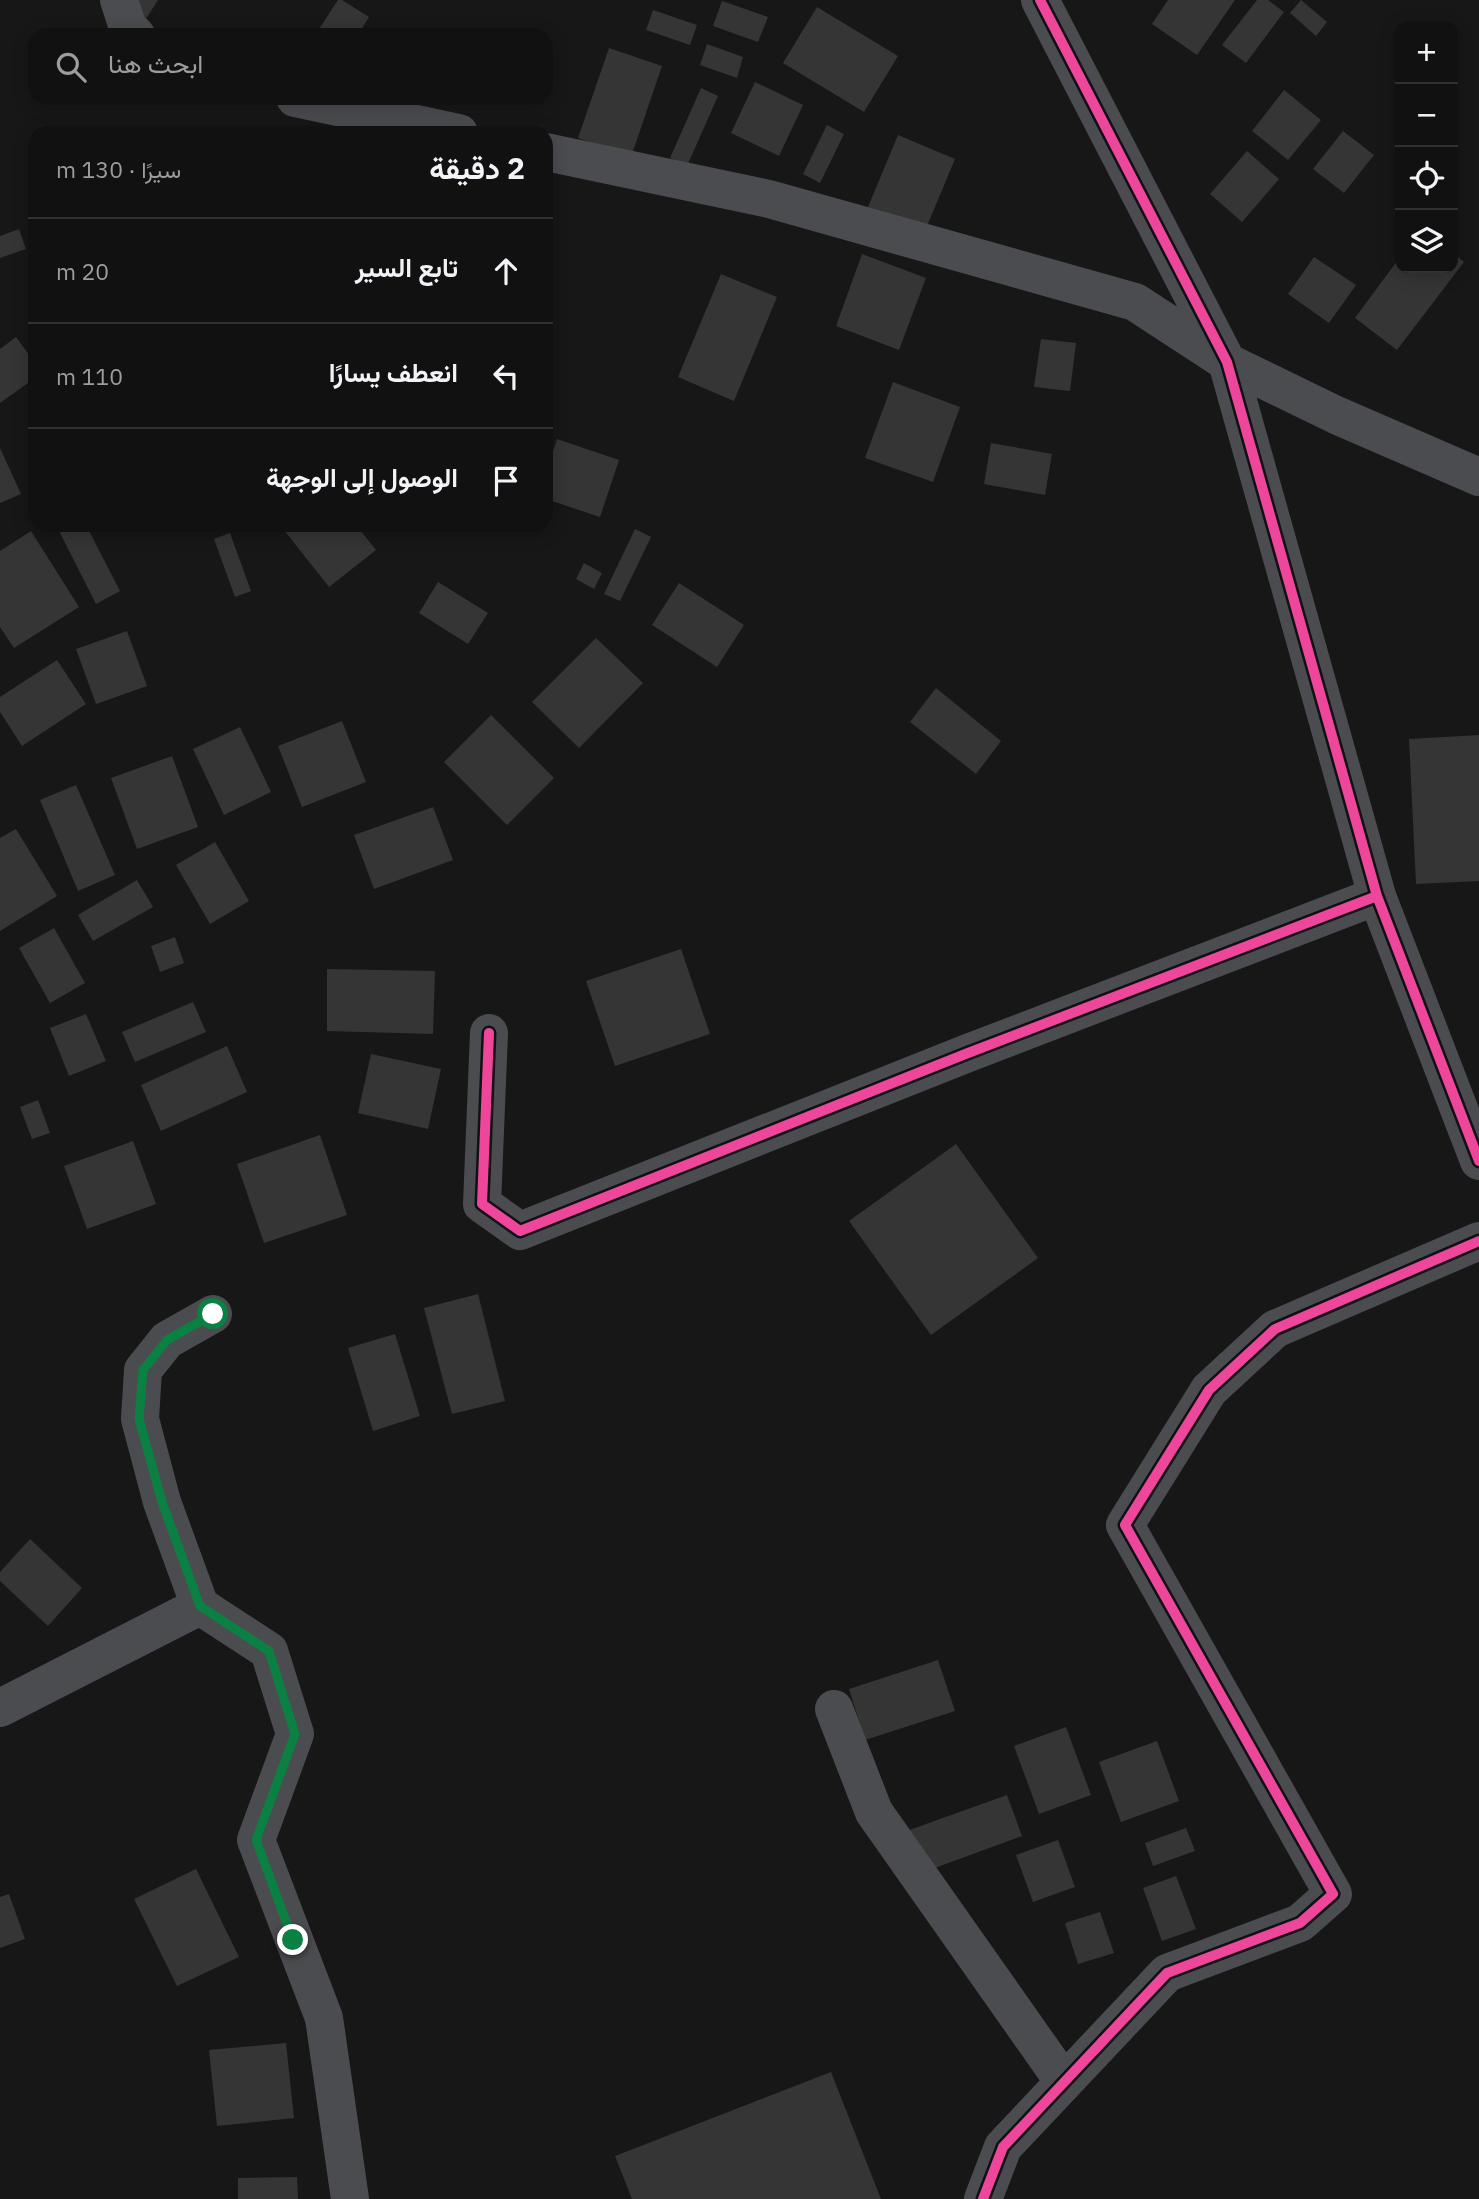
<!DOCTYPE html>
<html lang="ar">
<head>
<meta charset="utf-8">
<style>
  :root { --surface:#111; --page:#1a1a1a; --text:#f1f3f6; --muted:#9c9d9f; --line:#303131 }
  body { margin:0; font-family:"IBM Plex Sans",Vazirmatn,sans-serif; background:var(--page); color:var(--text); direction:rtl }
  .controls { position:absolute; right:21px; top:21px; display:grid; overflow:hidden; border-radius:14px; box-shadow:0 4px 18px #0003 }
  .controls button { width:63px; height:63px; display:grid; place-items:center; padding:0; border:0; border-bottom:2px solid var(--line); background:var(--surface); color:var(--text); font:35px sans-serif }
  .stop { position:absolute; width:21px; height:21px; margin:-16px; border:5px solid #0b8043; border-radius:50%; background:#fff }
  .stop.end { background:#0b8043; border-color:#fff; box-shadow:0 2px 7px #0008 }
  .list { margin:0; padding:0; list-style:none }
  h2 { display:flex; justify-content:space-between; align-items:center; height:91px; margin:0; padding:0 28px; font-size:30px }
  h2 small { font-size:23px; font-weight:400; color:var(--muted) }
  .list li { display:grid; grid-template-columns:46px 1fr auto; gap:21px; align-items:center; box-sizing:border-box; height:105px; padding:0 28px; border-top:2px solid var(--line) }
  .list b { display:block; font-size:26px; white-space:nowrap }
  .list em { font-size:23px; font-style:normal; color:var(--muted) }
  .icon { flex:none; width:38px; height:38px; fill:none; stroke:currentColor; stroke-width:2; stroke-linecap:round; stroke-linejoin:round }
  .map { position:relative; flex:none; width:1479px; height:2199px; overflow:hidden; direction:ltr }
  .search { position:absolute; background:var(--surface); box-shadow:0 4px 18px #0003; left:28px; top:28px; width:525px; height:77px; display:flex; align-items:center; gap:18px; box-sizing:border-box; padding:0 24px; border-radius:21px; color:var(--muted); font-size:26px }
  .panel { position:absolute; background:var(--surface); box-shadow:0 4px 18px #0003; left:28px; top:126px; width:525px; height:406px; border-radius:21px; direction:rtl }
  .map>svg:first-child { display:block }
  .building { fill:#353536 }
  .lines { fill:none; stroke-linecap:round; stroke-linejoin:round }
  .minor { stroke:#4b4c50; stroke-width:38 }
  .cycleway-casing { stroke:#111113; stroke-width:15 }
  .cycleway { stroke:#ed469a; stroke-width:10 }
  .route { stroke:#0b8043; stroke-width:9 }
</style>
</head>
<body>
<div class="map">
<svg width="1479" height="2199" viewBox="0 0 1479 2199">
  <rect width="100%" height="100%" fill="#171717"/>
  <path class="building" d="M115 0H158L140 28Z
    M338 0H342L369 17 358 35H315Z
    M1168 0H1235L1197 55 1152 24Z
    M1257 0H1268L1284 12 1246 63 1222 45Z
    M1301 0 1327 22 1316 36 1290 13Z
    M722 1 768 17 758 42 713 26Z
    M817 7 898 56 864 112 783 63Z
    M653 10 697 25 690 45 646 30Z
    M707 44 743 57 737 78 700 65Z
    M609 48 662 66 631 157 578 138Z
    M755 82 803 105 779 156 731 133Z
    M701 88 718 96 687 166 670 158Z
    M1284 90 1321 120 1288 160 1252 131Z
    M827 125 844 134 820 183 803 174Z
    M1343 131 1374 155 1344 193 1313 169Z
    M898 135 955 159 922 238 865 214Z
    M1247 151 1279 179 1242 222 1210 194Z
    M19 229 26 249 0 258V236Z
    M1453 253 1464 262 1397 350 1355 318 1400 257V268H1453Z
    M862 254 926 278 899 350 836 326Z
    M1314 257 1356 285 1329 323 1288 294Z
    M721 274 777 297 734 401 678 377Z
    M16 337 35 363V378L0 403V349Z
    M1041 339 1076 343 1070 391 1034 387Z
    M893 382 960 407 933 482 865 458Z
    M557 439 619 460 600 517 546 499V472Z
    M991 443 1052 454 1045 495 984 484Z
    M0 448 21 494 0 503Z
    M60 525H86L120 591 96 604 57 527Z
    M280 525H356L376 550 329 587Z
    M635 529 651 537 620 601 604 594Z
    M31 531 79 607 14 648 0 627V551Z
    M230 533 251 591 235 597 214 539Z
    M584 563 602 573 594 589 576 579Z
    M438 582 488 613 468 644 419 613Z
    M679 583 744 625 717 667 652 625Z
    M127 631 147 686 96 704 76 649Z
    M596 638 643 683 579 748 532 702Z
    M57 660 86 704 22 746 0 712V697Z
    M936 688 1001 741 976 774 910 722Z
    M491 715 554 778 507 825 444 762Z
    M342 721 366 782 302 807 278 746Z
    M240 727 271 792 224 815 193 749Z
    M1479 735V881L1416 884 1409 739Z
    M172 756 198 827 137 849 111 778Z
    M76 785 115 875 78 891 40 800Z
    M433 807 453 860 374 889 354 835Z
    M16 829 57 896 0 931V838Z
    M215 842 249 901 210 924 176 865Z
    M137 880 153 907 93 941 78 915Z
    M54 928 85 983 50 1003 19 948Z
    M175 937 184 963 160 972 151 946Z
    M681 949 710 1034 615 1066 586 981Z
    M327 969 435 971 433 1034 327 1031Z
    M193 1002 206 1032 135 1062 122 1032Z
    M86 1014 106 1061 69 1076 50 1028Z
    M227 1046 247 1092 161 1131 141 1085Z
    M371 1054 441 1069 428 1129 358 1113Z
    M38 1100 50 1133 32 1139 20 1107Z
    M320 1135 347 1215 264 1243 237 1164Z
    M133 1141 156 1204 87 1229 64 1166Z
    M956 1144 1038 1258 931 1335 849 1221Z
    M478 1294 505 1401 452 1414 424 1308Z
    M395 1334 420 1416 373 1431 348 1348Z
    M30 1539 82 1588 48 1626 0 1581V1572Z
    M938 1660 955 1711 865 1740 849 1689Z
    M1066 1727 1091 1795 1039 1814 1014 1746Z
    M1157 1741 1179 1801 1121 1822 1099 1762Z
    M1007 1795 1022 1836 902 1880 887 1838Z
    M1186 1828 1195 1851 1153 1866 1145 1843Z
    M1058 1840 1075 1887 1033 1902 1016 1855Z
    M196 1869 239 1957 177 1986 134 1899Z
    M1176 1876 1196 1929 1162 1941 1143 1888Z
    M9 1894 25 1939 0 1948V1897Z
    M1100 1912 1114 1953 1078 1964 1065 1923Z
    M286 2043 294 2118 217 2126 209 2050Z
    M831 2072 881 2199H632L615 2156Z
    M297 2177 298 2199H238V2178Z"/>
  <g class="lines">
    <path class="minor" d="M119 0 128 28 136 35
      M1040 0 1227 362 1377 896 1479 1161
      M295 98 459 133
      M546 152 769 199 1135 302 1227 362 1336 415 1479 477
      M489 1033 482 1204 520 1231 968 1053 1377 896
      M213 1314 167 1340 143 1370 140 1419 162 1502 200 1606 269 1651 295 1734 256 1840 324 2018 350 2199
      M0 1708 200 1606
      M834 1709 874 1812 1064 2082
      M983 2199 1003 2147 1167 1973 1300 1923 1333 1894 1125 1525 1209 1390 1275 1329 1479 1241"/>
    <g class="cycleway-casing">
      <path id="cycleway" d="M1040 0 1227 362 1377 896 1479 1161
        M489 1033 482 1204 520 1231 968 1053 1377 896
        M983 2199 1003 2147 1167 1973 1300 1923 1333 1894 1125 1525 1209 1390 1275 1329 1479 1241"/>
    </g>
    <use href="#cycleway" class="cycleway"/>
  </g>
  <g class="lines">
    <path class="route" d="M213 1314 167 1340 143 1370 139 1419 162 1502 200 1606 269 1651 295 1734 256 1840 293 1940"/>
  </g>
</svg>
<div class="controls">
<button>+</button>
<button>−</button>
<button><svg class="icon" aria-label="locate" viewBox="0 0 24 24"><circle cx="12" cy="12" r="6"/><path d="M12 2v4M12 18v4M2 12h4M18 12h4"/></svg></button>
<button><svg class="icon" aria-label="layers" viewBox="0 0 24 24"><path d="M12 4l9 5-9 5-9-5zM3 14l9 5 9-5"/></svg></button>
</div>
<div class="stop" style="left:213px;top:1314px"></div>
<div class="stop end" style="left:293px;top:1940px"></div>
<div class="search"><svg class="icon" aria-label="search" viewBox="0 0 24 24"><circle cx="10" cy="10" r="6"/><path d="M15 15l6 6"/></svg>ابحث هنا</div>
<section class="panel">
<h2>2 دقيقة<small>سيرًا · 130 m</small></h2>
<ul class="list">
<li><svg class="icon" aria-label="ahead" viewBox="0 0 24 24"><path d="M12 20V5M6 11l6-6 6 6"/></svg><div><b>تابع السير</b></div><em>20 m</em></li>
<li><svg class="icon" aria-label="left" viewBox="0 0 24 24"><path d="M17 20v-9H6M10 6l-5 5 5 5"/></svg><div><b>انعطف يسارًا</b></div><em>110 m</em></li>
<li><svg class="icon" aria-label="arrive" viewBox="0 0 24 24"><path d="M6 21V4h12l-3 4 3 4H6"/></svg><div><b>الوصول إلى الوجهة</b></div></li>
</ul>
</section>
</div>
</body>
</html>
